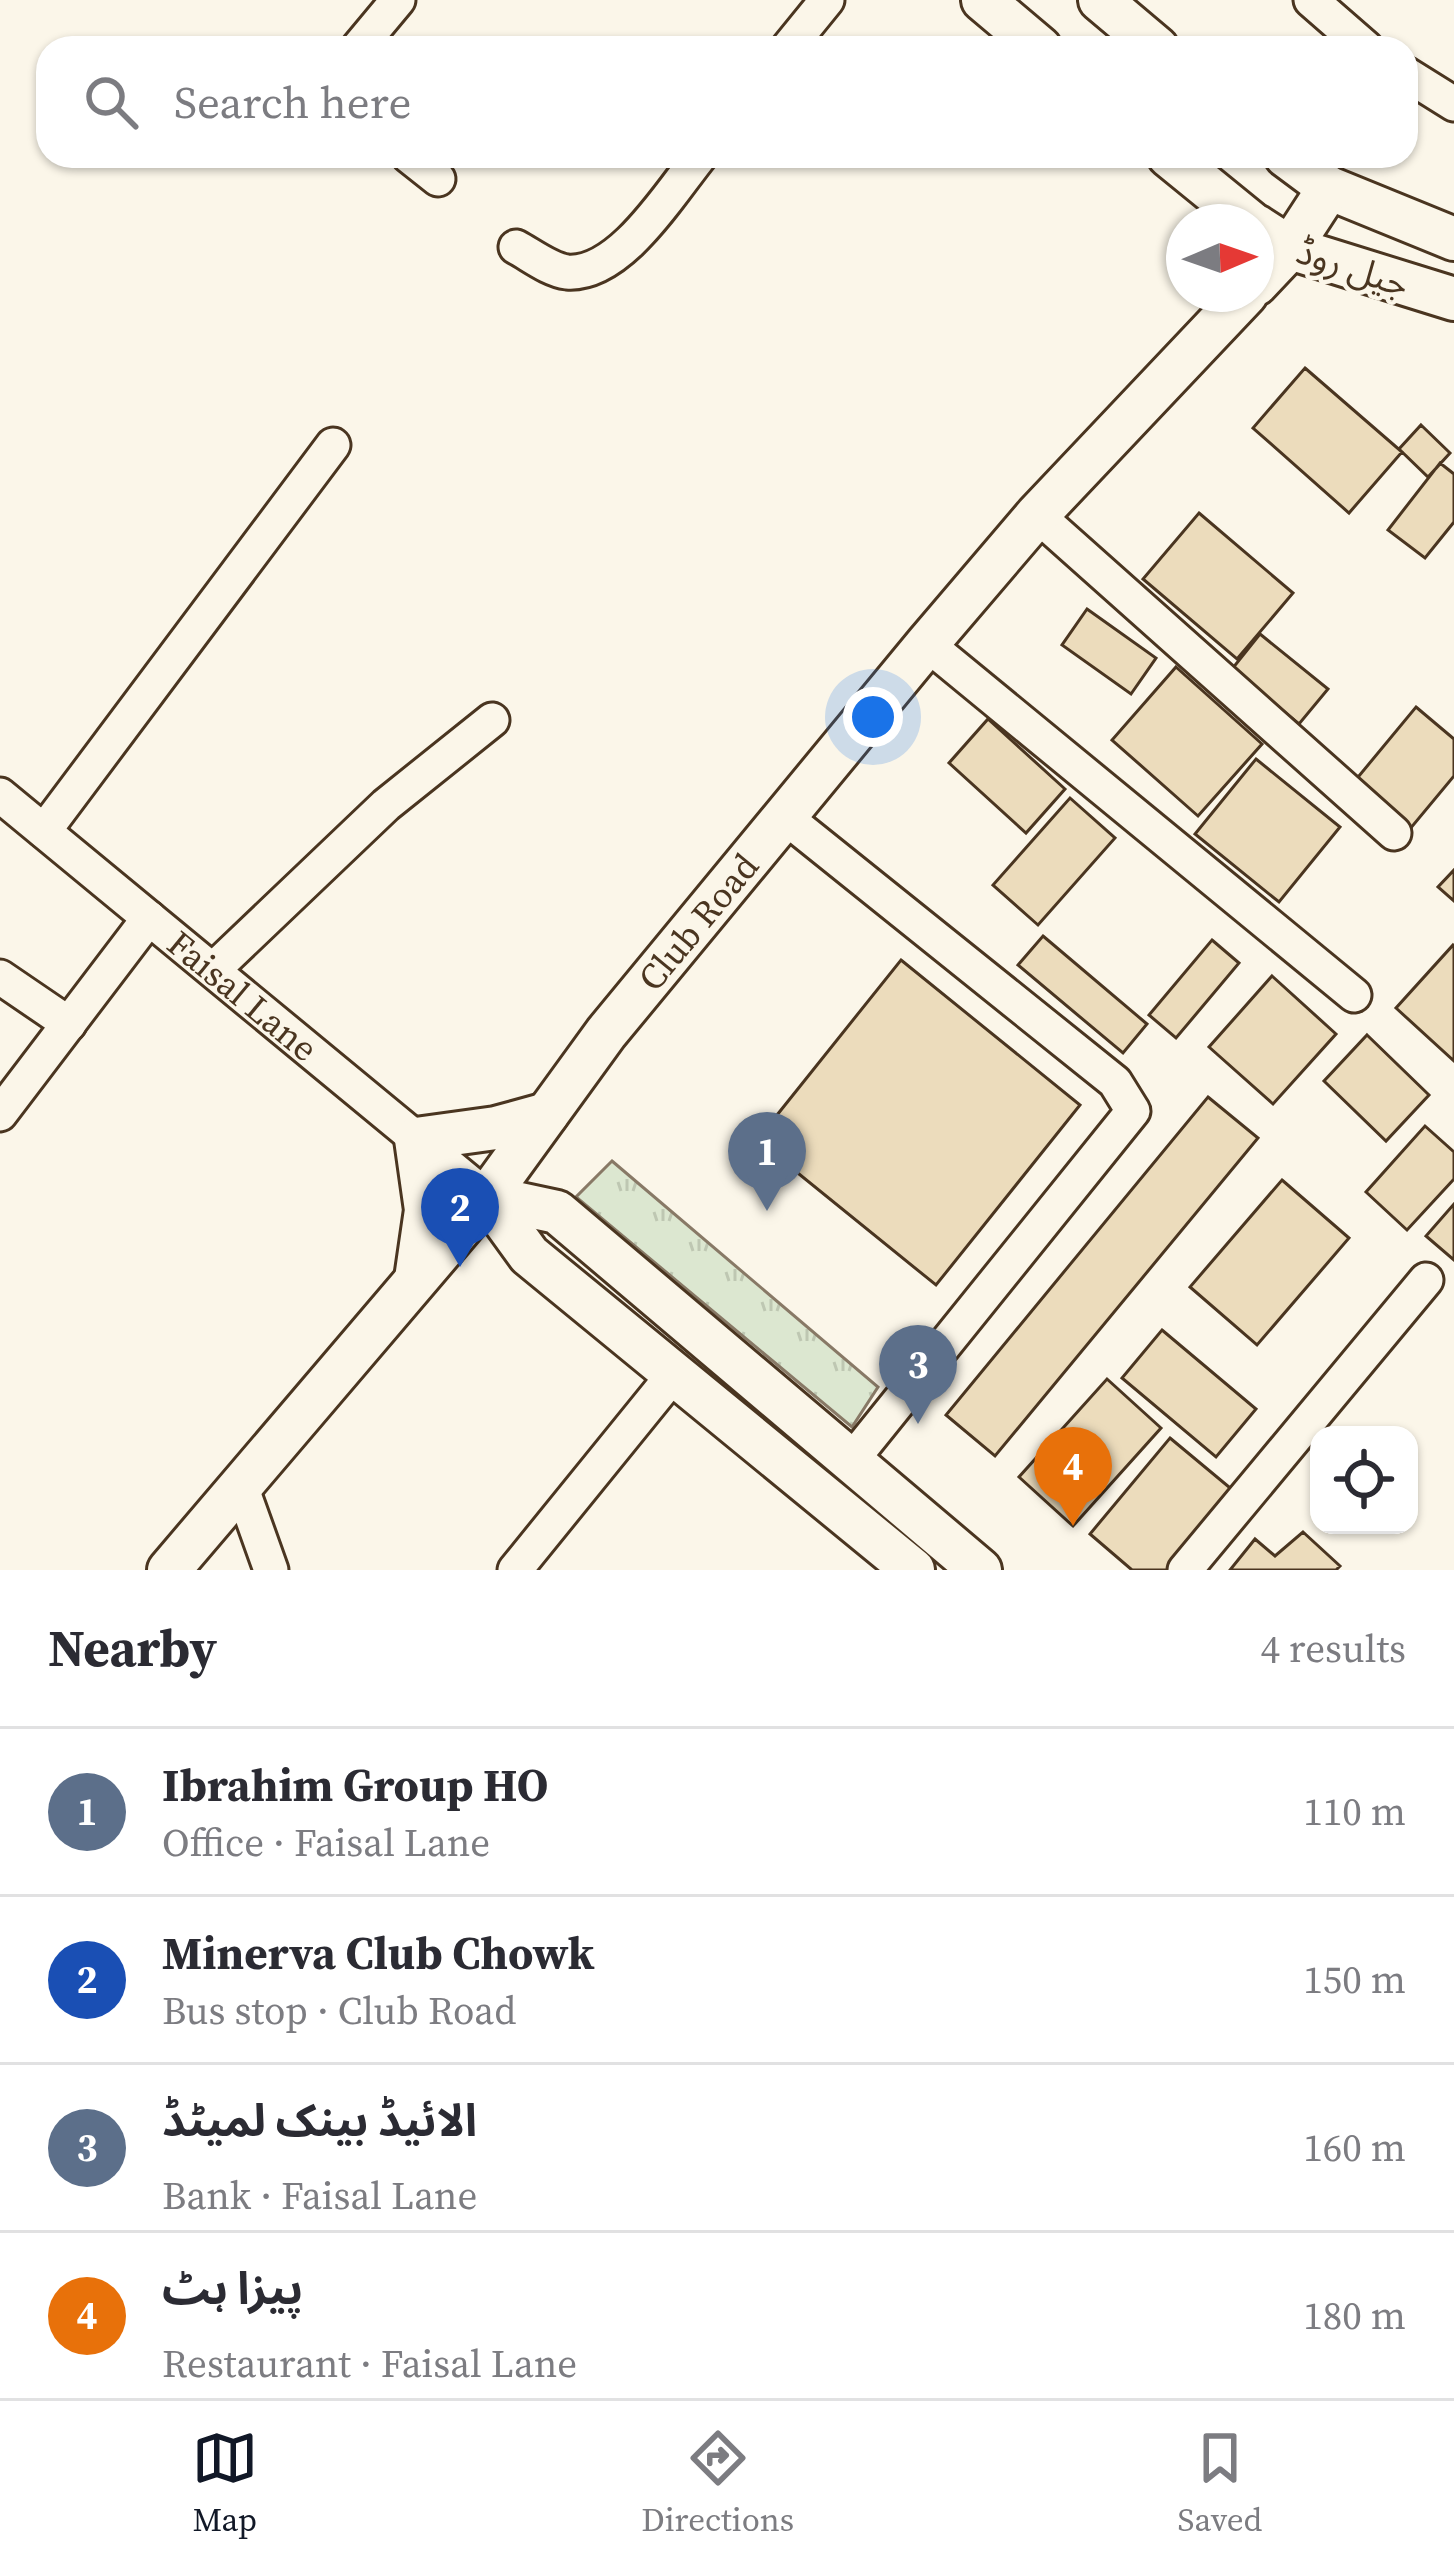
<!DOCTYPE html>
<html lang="en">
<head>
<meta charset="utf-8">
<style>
  :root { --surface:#fff; --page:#f7f7f7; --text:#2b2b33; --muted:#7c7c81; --line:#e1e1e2; --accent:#111827 }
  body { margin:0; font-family:"Source Serif 4","Noto Sans Arabic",serif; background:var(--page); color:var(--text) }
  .controls { position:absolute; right:36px; bottom:36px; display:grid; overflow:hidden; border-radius:24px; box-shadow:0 3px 9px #0004 }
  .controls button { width:108px; height:108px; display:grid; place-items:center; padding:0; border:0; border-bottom:3px solid var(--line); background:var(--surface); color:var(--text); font:60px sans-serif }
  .compass { position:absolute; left:1166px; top:204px; width:108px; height:108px; border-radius:50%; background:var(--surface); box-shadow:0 3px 9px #0004; rotate:88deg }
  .you { position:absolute; left:873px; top:717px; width:42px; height:42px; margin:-30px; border:9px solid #fff; border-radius:50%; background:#1a73e8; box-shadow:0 0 0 18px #1a73e833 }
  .badge { display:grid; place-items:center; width:78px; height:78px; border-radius:50%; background:var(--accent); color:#fff; font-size:39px; font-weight:700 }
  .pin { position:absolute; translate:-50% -99px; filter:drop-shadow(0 3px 6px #0008) }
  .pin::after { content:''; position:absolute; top:63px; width:42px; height:36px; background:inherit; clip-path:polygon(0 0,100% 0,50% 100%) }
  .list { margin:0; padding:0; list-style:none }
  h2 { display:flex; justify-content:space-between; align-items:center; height:156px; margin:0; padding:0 48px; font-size:51px }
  h2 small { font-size:39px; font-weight:400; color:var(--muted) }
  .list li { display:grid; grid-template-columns:78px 1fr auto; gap:36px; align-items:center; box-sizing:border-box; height:168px; padding:0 48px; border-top:3px solid var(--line) }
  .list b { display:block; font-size:45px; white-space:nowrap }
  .list p { margin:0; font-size:39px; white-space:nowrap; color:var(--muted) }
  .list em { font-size:39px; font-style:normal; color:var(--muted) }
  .icon { flex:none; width:66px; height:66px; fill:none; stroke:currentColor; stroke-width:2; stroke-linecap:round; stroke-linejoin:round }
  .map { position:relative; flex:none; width:1454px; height:1570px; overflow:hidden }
  .search { position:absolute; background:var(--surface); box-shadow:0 3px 9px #0004; left:36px; right:36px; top:36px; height:132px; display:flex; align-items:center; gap:30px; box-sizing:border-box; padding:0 42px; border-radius:36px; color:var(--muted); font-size:45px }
  .sheet { height:828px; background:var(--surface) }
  nav { display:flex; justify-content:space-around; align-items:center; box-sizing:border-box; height:168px; border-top:3px solid var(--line); background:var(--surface); font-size:33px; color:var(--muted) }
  nav a { display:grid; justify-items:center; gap:6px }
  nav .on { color:var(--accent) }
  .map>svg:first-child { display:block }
  .park { fill:url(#park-tufts); stroke:#887966; stroke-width:3 }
  .building { fill:#ecdcbc; stroke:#4a3520; stroke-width:3 }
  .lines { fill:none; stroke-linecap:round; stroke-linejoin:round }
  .minor-casing { stroke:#4a3520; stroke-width:39 }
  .major-casing { stroke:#4a3520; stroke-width:48 }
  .minor { stroke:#fbf6e9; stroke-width:33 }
  .major { stroke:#fbf6e9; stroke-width:42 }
  .labels { text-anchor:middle; stroke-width:9; stroke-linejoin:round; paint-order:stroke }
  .street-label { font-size:36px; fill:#4a3520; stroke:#fbf6e9 }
</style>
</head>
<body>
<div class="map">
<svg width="1454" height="1570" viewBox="0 0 1454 1570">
  <defs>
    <pattern id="park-tufts" width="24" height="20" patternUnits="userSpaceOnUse" patternTransform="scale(3)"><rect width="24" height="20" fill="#dce7d0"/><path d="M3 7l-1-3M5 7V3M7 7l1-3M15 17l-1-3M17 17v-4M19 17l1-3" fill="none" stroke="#bec7b2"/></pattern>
  </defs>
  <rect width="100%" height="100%" fill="#fbf6e9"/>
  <path class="park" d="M612 1161 878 1387 852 1427 576 1197Z"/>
  <path class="building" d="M1305 368 1402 452 1349 513 1253 428Z
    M1421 425 1450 453 1428 477 1399 449Z
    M1440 463 1454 474V522L1425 558 1388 530Z
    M1199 513 1293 593 1237 659 1143 579Z
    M1087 609 1156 658 1131 694 1062 645Z
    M1260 634 1328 689 1299 724 1232 669Z
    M1176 667 1262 744 1198 816 1112 740Z
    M1416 707 1454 739V776L1405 835 1349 788Z
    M988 719 1065 789 1026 833 949 763Z
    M1256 759 1340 827 1279 902 1195 834Z
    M1070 798 1115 838 1038 925 993 885Z
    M1454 870V901L1438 887Z
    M1043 936 1147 1024 1123 1053 1018 965Z
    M1212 940 1239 963 1176 1038 1149 1015Z
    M1453 945 1454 946V1061L1396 1008Z
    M901 960 1080 1105 936 1285 757 1140Z
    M1272 976 1336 1034 1273 1104 1209 1047Z
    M1367 1035 1429 1095 1386 1141 1324 1081Z
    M1208 1097 1258 1138 995 1456 946 1415Z
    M1425 1126 1454 1152V1179L1407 1230 1366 1192Z
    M1282 1180 1349 1238 1257 1345 1190 1287Z
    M1454 1204V1260L1426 1236Z
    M1162 1330 1256 1409 1216 1457 1122 1378Z
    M1107 1379 1161 1428 1073 1526 1019 1477Z
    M1170 1438 1235 1492 1169 1570H1132L1090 1534Z
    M1303 1532 1340 1566 1336 1570H1230L1255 1539 1275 1556Z"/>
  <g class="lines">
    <g class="minor-casing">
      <g id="minor">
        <path d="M1311 0 1366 48"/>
        <path d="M358 48 398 0"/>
        <path d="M788 48 827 0"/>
        <path d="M1406 74 1454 104"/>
        <path d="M409 156 438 179"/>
        <path d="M516 247C531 255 550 270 567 272 620 276 670 193 700 156"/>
        <path d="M1037 515 1394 833"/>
        <path d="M927 644 1354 995"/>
        <path id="s1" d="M0 795 487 1197"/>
        <path d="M785 817 1115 1082 1133 1111 851 1461"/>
        <path d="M44 831 333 445"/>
        <path d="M213 970 386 805 492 720"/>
        <path d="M0 977 69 1024"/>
        <path d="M0 1114 149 918"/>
        <path d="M241 1486 271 1570"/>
        <path d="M515 1570 674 1374"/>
        <path d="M1185 1570 1426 1280"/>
      </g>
    </g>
    <g class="major-casing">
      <g id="major">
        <path d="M983 0 1040 48"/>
        <path d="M1100 0 1157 48"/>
        <path d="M1169 156 1250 222"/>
        <path d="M1286 156 1329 188 1454 239"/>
        <path d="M1256 226 1290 248 1454 299"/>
        <path d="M1256 284 1290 248 1329 188"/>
        <path d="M487 1197 557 1212 980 1570"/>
        <path d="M487 1197 529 1255 913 1570"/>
        <path d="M416 1279 426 1210 416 1139 496 1128 547 1114"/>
        <path id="s2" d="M169 1570 487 1197 606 1033 927 644 1037 515 1246 294"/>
      </g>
    </g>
    <use href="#minor" class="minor"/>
    <use href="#major" class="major"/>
  </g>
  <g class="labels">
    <g class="street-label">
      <text transform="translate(1353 267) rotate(18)" y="13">جیل روڈ</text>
      <text dy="13" stroke="none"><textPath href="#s2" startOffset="837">Club Road</textPath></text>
      <text dy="13" stroke="none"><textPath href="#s1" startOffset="315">Faisal Lane</textPath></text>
    </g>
  </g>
</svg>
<div class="controls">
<button><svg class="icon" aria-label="locate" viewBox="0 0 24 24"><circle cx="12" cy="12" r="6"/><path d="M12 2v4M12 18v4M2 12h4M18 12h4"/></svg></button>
</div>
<svg class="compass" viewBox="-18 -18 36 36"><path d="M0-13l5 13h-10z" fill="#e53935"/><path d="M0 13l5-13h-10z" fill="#7c7c81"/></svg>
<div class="you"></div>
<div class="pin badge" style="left:767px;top:1211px;background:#5c6f8a">1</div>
<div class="pin badge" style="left:460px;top:1267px;background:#1a4fb4">2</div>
<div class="pin badge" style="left:918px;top:1424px;background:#5c6f8a">3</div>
<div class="pin badge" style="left:1073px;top:1526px;background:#e8710a">4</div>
<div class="search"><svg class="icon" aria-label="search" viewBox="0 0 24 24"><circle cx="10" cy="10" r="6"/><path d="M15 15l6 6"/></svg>Search here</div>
</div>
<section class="sheet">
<h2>Nearby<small>4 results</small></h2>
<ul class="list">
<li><span class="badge" style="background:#5c6f8a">1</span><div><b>Ibrahim Group HO</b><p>Office · Faisal Lane</p></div><em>110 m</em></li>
<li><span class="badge" style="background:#1a4fb4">2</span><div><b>Minerva Club Chowk</b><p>Bus stop · Club Road</p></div><em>150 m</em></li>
<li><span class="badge" style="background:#5c6f8a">3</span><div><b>الائیڈ بینک لمیٹڈ</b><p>Bank · Faisal Lane</p></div><em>160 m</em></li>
<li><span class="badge" style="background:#e8710a">4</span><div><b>پیزا ہٹ</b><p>Restaurant · Faisal Lane</p></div><em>180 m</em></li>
</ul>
</section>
<nav>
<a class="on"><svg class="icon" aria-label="map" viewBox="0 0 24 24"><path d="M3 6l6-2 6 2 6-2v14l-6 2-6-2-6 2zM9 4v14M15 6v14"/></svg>Map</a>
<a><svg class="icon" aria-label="directions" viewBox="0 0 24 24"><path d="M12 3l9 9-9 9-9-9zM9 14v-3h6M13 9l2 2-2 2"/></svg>Directions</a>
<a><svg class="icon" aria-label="saved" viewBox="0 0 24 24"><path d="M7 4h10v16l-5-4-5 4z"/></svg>Saved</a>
</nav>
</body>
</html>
